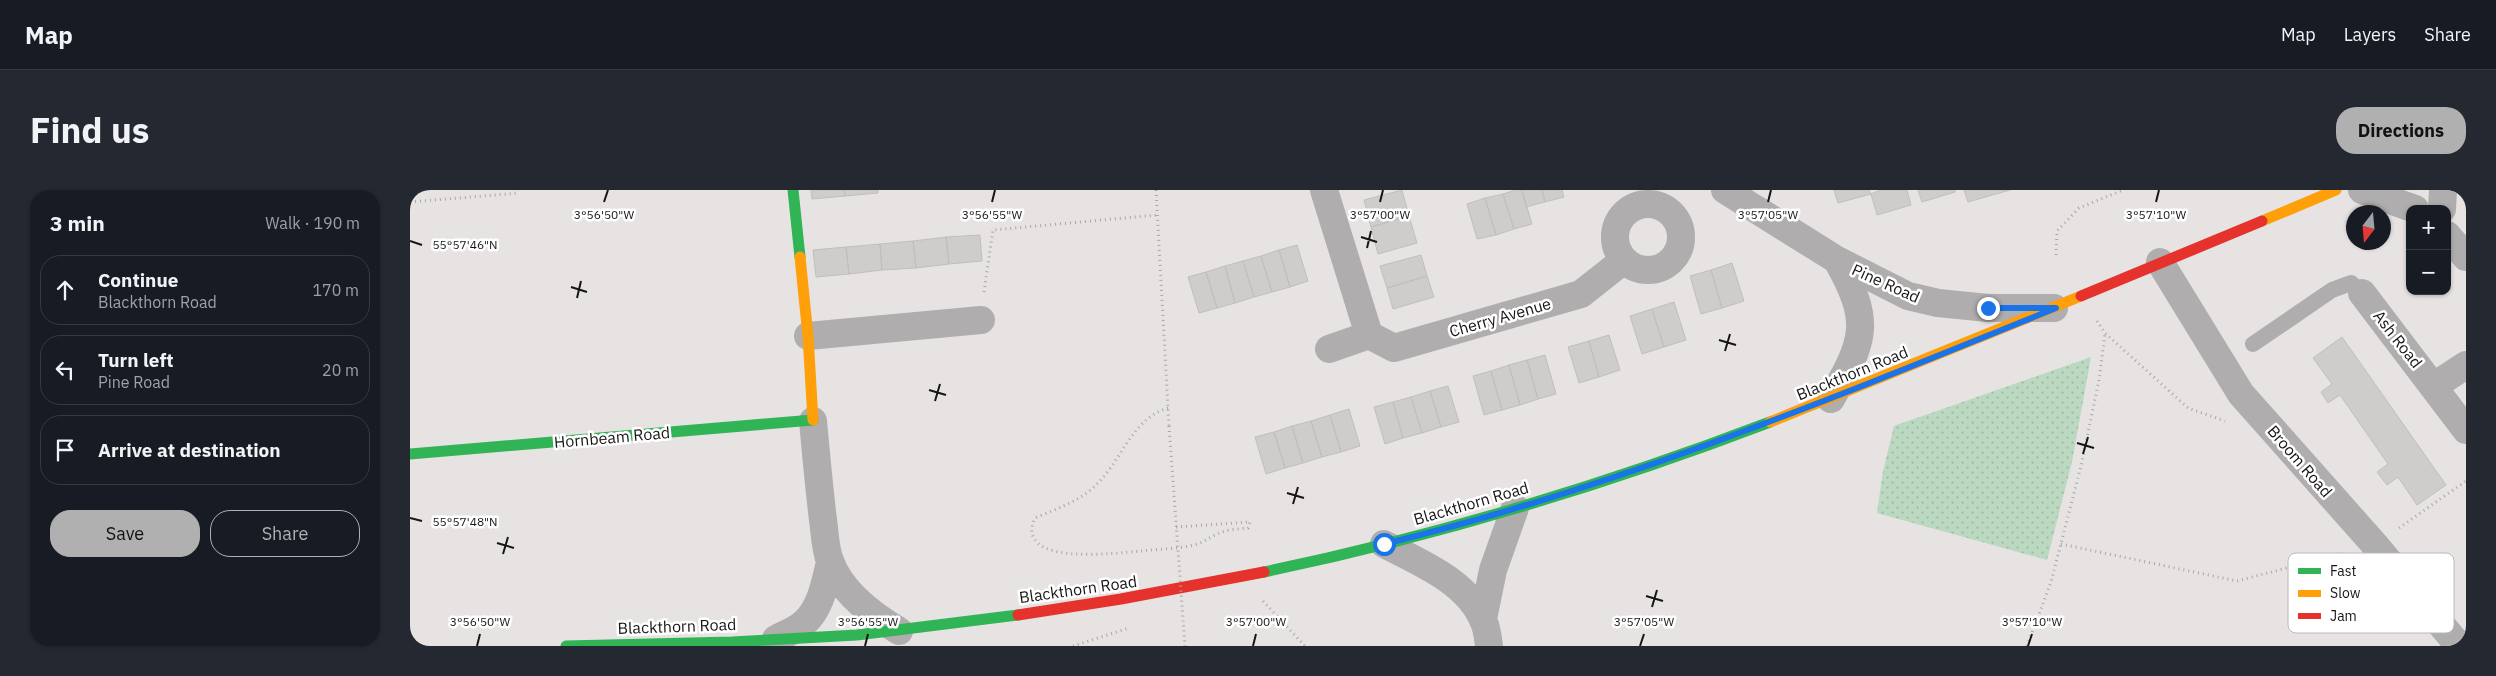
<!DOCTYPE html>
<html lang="en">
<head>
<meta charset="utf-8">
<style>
  :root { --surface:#171b24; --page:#242831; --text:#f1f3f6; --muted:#9ea1a6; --line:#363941; --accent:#b0b0b1 }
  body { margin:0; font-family:"IBM Plex Sans",sans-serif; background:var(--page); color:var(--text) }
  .controls { position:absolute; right:15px; top:15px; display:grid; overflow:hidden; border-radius:10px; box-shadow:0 1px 4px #0004 }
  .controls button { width:45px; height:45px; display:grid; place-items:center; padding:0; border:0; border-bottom:1px solid var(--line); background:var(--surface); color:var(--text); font:25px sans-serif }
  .compass { position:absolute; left:1936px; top:15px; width:45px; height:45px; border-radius:50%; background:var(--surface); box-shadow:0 1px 4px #0004; rotate:196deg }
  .stop { position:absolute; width:15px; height:15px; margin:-11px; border:4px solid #1a73e8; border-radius:50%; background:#fff }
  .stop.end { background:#1a73e8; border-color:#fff; box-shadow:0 1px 5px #0008 }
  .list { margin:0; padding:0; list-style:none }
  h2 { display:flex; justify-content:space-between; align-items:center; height:65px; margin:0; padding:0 20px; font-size:21px }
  h2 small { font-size:16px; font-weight:400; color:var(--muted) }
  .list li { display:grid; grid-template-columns:32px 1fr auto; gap:15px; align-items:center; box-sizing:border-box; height:70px; margin:0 10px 10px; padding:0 10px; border:1px solid var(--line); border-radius:20px }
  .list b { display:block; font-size:19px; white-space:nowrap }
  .list p { margin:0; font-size:16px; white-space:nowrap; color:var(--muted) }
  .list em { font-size:16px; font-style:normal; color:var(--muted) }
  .actions { display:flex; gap:10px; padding:15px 20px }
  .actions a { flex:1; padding:11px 0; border:1px solid var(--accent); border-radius:20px; text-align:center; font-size:18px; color:var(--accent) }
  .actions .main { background:var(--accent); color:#111 }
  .icon { flex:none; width:28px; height:28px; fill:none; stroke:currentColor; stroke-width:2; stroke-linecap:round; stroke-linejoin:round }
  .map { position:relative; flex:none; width:2056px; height:456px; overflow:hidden; border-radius:20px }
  header { display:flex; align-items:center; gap:30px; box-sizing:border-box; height:70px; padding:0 25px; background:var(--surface); border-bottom:1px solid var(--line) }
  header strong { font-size:24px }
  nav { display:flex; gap:28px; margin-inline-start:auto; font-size:18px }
  .intro { display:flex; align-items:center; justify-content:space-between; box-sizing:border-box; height:120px; padding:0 30px }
  h1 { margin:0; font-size:35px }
  .button { padding:12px 22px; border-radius:20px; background:var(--accent); color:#111; font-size:18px; font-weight:700 }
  main { display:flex; gap:30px; padding:0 30px }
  aside { flex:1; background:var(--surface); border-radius:20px; box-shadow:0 1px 4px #0004 }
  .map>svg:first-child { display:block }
  .grass { fill:url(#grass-dots) }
  .building { fill:#cfcccc; stroke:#c0bebe }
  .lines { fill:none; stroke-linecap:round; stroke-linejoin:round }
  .path { stroke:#a8a7a7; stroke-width:3; stroke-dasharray:1 4; stroke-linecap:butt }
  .lane { stroke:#afadad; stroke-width:16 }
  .street { stroke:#afadad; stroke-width:28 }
  .fast { stroke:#30b455; stroke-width:11 }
  .slow { stroke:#ff9f0a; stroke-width:11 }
  .jam { stroke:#e5322d; stroke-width:11 }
  .path-bridge { stroke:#a8a7a7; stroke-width:3; stroke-dasharray:1 4; stroke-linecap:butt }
  .route { stroke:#1a73e8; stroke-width:6 }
  .ticks { fill:none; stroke:#171515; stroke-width:2 }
  .labels { text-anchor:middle; stroke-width:5; stroke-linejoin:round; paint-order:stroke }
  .street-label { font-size:16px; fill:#171515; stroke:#fff }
  .key { fill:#fff; stroke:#b9b9b9; stroke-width:1 }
  .key-label { font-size:14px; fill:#171515 }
  .ticks-label { font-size:12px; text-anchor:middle; fill:#171515; stroke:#fff; stroke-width:5; stroke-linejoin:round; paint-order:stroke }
</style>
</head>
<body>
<header>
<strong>Map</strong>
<nav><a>Map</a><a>Layers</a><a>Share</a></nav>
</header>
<div class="intro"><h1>Find us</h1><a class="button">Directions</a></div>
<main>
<aside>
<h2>3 min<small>Walk · 190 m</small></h2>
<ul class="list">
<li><svg class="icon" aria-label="ahead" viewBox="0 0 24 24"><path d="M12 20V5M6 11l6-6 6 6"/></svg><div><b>Continue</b><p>Blackthorn Road</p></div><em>170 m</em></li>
<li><svg class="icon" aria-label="left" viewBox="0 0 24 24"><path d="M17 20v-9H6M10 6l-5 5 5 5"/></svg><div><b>Turn left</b><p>Pine Road</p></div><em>20 m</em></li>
<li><svg class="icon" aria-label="arrive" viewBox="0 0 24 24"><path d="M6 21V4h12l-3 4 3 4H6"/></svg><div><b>Arrive at destination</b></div></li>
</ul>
<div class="actions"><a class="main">Save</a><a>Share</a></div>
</aside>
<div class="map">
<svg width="2056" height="456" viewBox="0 0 2056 456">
  <defs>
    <pattern id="grass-dots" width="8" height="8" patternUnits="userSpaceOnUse" patternTransform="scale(1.25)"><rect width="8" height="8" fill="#bad9c0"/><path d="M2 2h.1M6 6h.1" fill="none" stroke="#9fb9a4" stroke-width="1.8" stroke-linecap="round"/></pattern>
  </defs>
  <rect width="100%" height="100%" fill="#e7e3e3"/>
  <path class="grass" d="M1681 167 1662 272 1637 370 1467 323 1473 281 1484 236Z"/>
  <path class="building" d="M401 0H434L435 6 402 9Z
    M434 0H468V3L435 6Z
    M992 0 999 26 961 37 954 10Z
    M1106 0H1112L1122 34 1104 39 1093 4Z
    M1112 0H1132L1135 12 1116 17Z
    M1132 0H1152L1154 7 1135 12Z
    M1424 0H1459L1461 4 1428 13Z
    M1470 0H1497L1501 15 1467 25 1461 4Z
    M1508 0H1545V2L1512 12Z
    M1554 0H1600L1558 12Z
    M1093 4 1104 39 1086 45 1075 8Z
    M1075 8 1086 45 1067 49 1057 14Z
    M999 26 1007 53 968 64 961 37Z
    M570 45 572 71 539 74 536 47Z
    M536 47 539 74 506 78 503 51Z
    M503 51 506 78 472 80 470 54Z
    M470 54 472 80 439 84 436 57Z
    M887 55 898 91 880 97 869 60Z
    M436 57 439 84 406 87 403 60Z
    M869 60 880 97 862 102 851 66Z
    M1011 65 1017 86 977 98 970 76Z
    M851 66 862 102 844 107 833 71Z
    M833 71 844 107 825 113 815 76Z
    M1322 73 1334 111 1312 118 1301 80Z
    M815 76 825 113 807 118 796 82Z
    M1301 80 1312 118 1291 124 1280 86Z
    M796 82 807 118 789 123 778 87Z
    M1017 86 1024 107 983 119 977 98Z
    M1264 112 1276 150 1254 157 1242 119Z
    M1242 119 1254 157 1232 164 1220 126Z
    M1199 145 1210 180 1189 187 1179 151Z
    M1932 147 2036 295 2007 315 1988 287 1977 295 1967 282 1978 274 1930 205 1918 213 1911 202 1922 194 1903 168Z
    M1179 151 1189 187 1169 193 1158 157Z
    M1135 165 1146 204 1128 209 1117 170Z
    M1117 170 1128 209 1110 215 1099 175Z
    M1099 175 1110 215 1092 220 1081 181Z
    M1081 181 1092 220 1074 225 1063 186Z
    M1038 196 1049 232 1031 237 1020 201Z
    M1020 201 1031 237 1012 243 1001 207Z
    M1001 207 1012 243 993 248 983 212Z
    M983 212 993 248 975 254 964 217Z
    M939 219 950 256 931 262 920 225Z
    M920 225 931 262 912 267 901 231Z
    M901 231 912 267 893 273 882 236Z
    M882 236 893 273 875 278 864 242Z
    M864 242 875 278 856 284 845 247Z"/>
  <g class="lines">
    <path class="path" d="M746 0 759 236
      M0 12 109 3
      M1646 65 1647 41 1669 18 1713 0
      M574 102 583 40 747 25
      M1687 131 1695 143 1778 218 1815 231
      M758 218C723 228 712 269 688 293 671 311 648 318 625 328 603 377 707 363 731 361 748 359 767 359 784 355 794 353 802 345 812 342 820 339 830 339 838 338L840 332 766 337
      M1989 338 2056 291
      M1651 354 1827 391 1934 363
      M853 411 895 456
      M663 456 719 438
      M1617 456 1641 392 1671 276 1689 190 1695 144"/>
    <path class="lane" d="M1843 154 1922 100 1941 93 1952 103"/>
    <path class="street" d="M914 0 959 145 984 158 1171 104 1214 70
      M1315 0 1427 70 1498 106 1528 113 1578 118H1644
      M1952 0 2005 19
      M1205 47a33 33 0 1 1 66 0a33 33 0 1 1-66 0Z
      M2032 19 2033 0
      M2037 45 2056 67
      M1750 72 1831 204 1965 355 2049 456
      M1952 103 2056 240
      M398 146 571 130
      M919 159 959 145
      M2024 196 2056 175
      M1421 209C1455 150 1462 132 1427 70
      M403 231C406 264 409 297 413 330 415 343 415 359 420 371 431 402 462 425 489 441
      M974 354C1008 372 1057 391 1073 430 1077 438 1078 447 1079 456
      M1073 429 1083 380 1105 318
      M366 449C375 444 387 440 394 433 411 418 415 393 420 372"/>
    <path class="fast" d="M383 0 390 67
      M0 264 403 230
      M854 382C1026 346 1195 295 1360 232
      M156 456 322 452 447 445 608 425"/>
    <path class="slow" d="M1852 31 1926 0
      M390 67 398 146 403 230
      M1360 232 1671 106"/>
    <path class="jam" d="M1671 106 1852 31
      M608 425 711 409 854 382"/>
    <path class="path-bridge" d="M759 236 775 456"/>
  </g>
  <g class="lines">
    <path class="route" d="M974 354C1206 298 1426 207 1646 118H1578"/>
  </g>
  <path class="ticks" d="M194 12 198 0M582 12 585 0M970 12 973 0M1358 12 1361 0M1746 12 1749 0M951 47 967 52M0 51 12 55M957 58 961 41M161 97 177 102M167 108 171 91M1309 150 1326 155M1315 161 1320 144M519 200 536 205M525 211 530 194M1667 253 1684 258M1673 264 1678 247M877 303 894 308M883 314 888 297M0 328 12 331M87 353 104 358M93 364 98 347M1236 406 1253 411M1242 417 1247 400M67 456 70 444M455 456 458 444M843 456 846 444M1230 456 1234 444M1618 456 1622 444"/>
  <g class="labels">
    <g class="street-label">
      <text transform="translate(1476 93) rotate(24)" y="6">Pine Road</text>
      <text transform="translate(1090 127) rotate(-16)" y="6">Cherry Avenue</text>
      <text transform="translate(1988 149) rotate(52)" y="6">Ash Road</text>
      <text transform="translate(1442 183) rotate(-22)" y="6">Blackthorn Road</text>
      <text transform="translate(202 247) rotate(-5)" y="6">Hornbeam Road</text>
      <text transform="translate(1890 271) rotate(49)" y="6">Broom Road</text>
      <text transform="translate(1061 313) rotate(-16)" y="6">Blackthorn Road</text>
      <text transform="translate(668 399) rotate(-8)" y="6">Blackthorn Road</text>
      <text transform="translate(267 436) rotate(-2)" y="6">Blackthorn Road</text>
    </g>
  </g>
  <rect x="1878" y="363" width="166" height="80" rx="8" class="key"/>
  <rect x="1888" y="378" width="23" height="6" fill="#30b455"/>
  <rect x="1888" y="400" width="23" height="7" fill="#ff9f0a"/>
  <rect x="1888" y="423" width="23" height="6" fill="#e5322d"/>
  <g class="key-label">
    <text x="1920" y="386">Fast</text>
    <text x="1920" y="408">Slow</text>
    <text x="1920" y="431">Jam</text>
  </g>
  <g class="ticks-label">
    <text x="194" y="29">3°56'50"W</text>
    <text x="582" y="29">3°56'55"W</text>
    <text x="970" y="29">3°57'00"W</text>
    <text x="1358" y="29">3°57'05"W</text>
    <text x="1746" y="29">3°57'10"W</text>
    <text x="55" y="59">55°57'46"N</text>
    <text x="55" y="336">55°57'48"N</text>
    <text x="70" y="436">3°56'50"W</text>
    <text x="458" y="436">3°56'55"W</text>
    <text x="846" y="436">3°57'00"W</text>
    <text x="1234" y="436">3°57'05"W</text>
    <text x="1622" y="436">3°57'10"W</text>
  </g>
</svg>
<div class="controls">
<button>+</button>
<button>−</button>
</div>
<svg class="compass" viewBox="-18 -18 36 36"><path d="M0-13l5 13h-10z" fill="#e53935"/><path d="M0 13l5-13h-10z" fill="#9ea1a6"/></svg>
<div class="stop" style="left:974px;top:354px"></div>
<div class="stop end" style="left:1578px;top:118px"></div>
</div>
</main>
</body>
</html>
